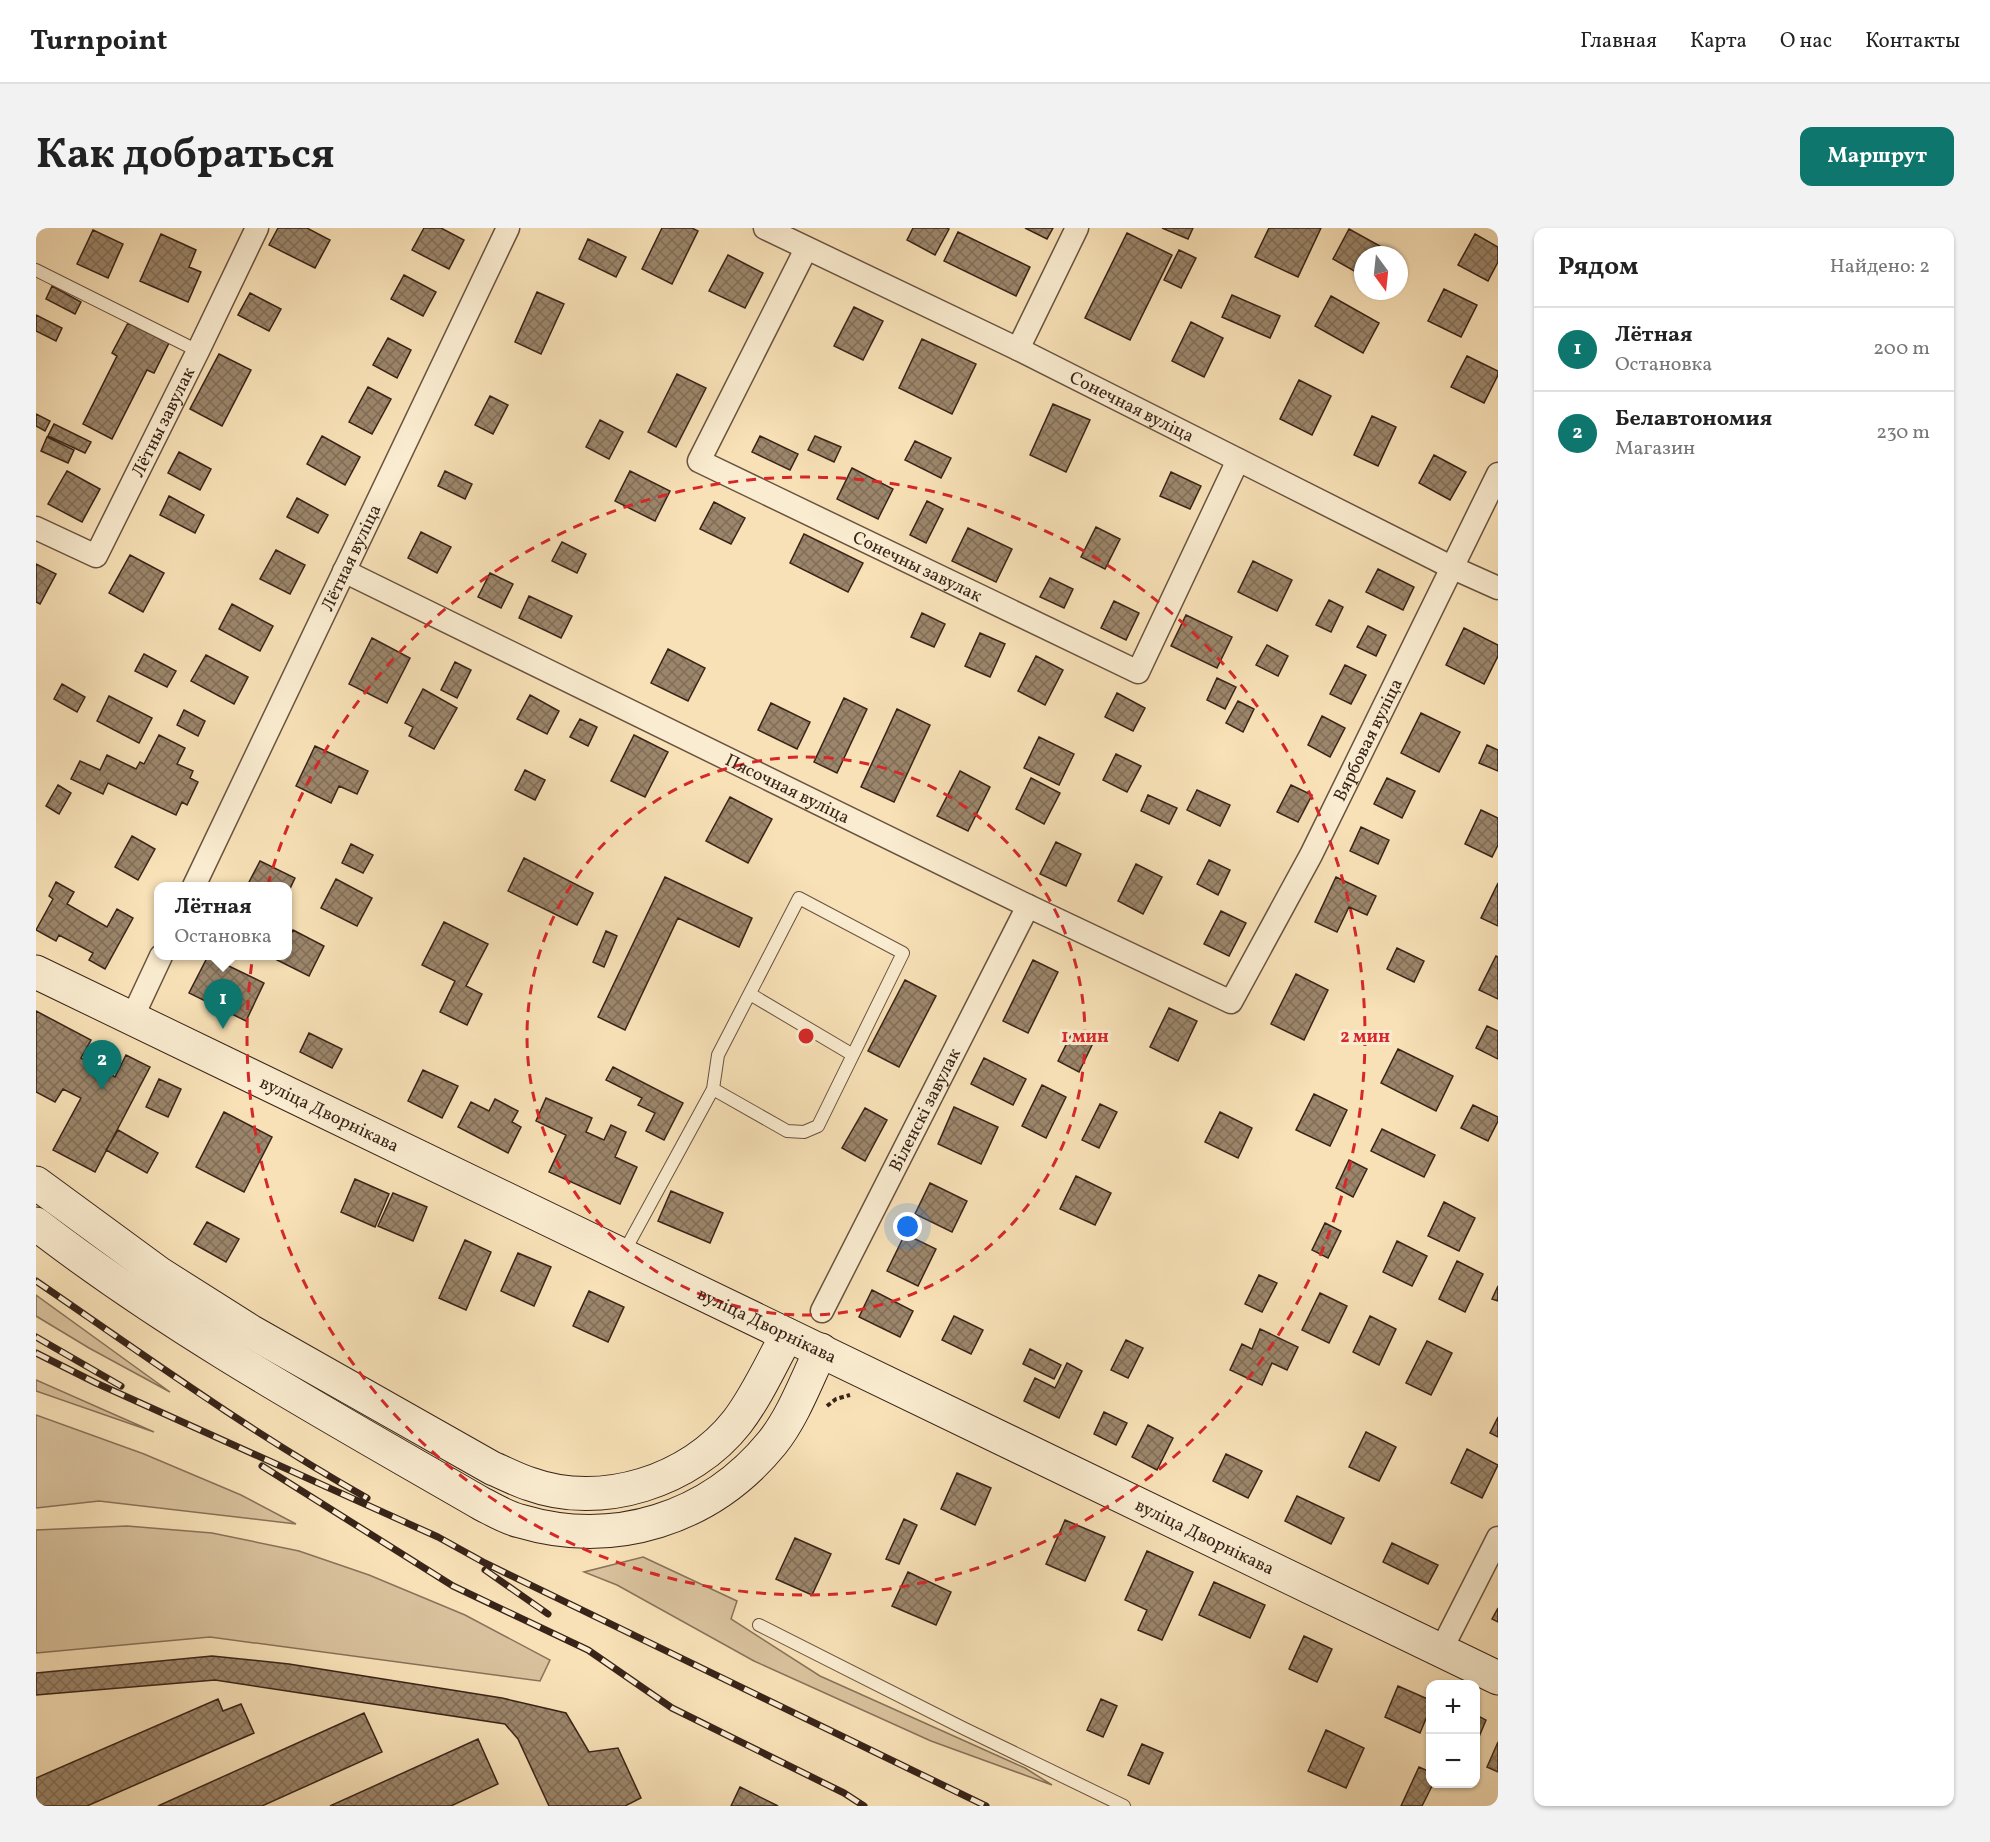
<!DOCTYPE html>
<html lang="ru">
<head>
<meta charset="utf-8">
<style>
  :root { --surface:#fff; --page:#f2f2f2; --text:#222; --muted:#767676; --line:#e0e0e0; --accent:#0f766e }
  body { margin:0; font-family:Vollkorn,serif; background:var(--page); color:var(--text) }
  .controls { position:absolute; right:18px; bottom:18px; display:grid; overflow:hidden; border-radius:12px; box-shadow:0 2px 4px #0004 }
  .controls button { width:54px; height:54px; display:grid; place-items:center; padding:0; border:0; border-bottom:2px solid var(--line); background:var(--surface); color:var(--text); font:30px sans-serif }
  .compass { position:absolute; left:1318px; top:18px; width:54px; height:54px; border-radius:50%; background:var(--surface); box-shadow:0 2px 4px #0004; rotate:165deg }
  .you { position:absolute; left:872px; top:999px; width:21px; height:21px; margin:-15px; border:4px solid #fff; border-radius:50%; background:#1a73e8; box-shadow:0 0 0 9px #1a73e833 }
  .badge { display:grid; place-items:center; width:39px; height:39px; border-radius:50%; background:var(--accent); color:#fff; font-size:20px; font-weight:700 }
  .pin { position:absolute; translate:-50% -50px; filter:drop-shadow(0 2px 3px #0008) }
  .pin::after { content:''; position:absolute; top:32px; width:21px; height:18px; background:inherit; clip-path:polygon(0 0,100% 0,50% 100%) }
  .popup { position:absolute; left:118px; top:654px; width:138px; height:78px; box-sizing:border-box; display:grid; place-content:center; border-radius:12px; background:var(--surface); filter:drop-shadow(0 2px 4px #0005); font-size:20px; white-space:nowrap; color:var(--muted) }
  .popup b { font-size:22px; color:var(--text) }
  .popup::after { content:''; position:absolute; left:50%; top:100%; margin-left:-12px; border:12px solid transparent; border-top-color:var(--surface) }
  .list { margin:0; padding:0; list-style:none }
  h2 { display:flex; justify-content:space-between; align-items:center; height:78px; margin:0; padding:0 24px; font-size:26px }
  h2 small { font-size:20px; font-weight:400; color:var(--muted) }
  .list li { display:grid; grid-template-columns:39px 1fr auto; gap:18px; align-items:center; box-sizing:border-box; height:84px; padding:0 24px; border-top:2px solid var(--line) }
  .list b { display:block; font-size:22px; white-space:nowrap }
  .list p { margin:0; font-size:20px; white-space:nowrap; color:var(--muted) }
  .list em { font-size:20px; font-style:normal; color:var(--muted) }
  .map { position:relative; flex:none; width:1462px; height:1578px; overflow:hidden; border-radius:12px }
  header { display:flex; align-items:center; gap:36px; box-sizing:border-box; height:84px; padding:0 30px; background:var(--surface); border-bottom:2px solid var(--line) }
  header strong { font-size:28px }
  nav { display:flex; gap:33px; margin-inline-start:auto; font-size:21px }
  .intro { display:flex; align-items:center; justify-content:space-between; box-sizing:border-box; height:144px; padding:0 36px }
  h1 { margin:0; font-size:42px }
  .button { padding:15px 27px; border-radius:12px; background:var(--accent); color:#fff; font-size:21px; font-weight:700 }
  main { display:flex; gap:36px; padding:0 36px }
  aside { flex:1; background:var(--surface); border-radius:12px; box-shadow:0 2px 4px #0004 }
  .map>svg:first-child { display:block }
  .green { fill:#d8c19c; stroke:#88725a; stroke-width:1.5 }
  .building { fill:url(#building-cross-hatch); stroke:#392419; stroke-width:1.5 }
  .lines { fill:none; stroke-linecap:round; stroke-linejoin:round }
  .lane-casing { stroke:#695340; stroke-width:14 }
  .street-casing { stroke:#695340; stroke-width:25 }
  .secondary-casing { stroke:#392419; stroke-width:35 }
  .path { stroke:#392419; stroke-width:4; stroke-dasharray:4.5 3; stroke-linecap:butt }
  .lane { stroke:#faecd0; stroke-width:12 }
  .street { stroke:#faecd0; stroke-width:22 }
  .secondary { stroke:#faecd0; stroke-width:33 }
  .rail-casing { stroke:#392419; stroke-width:7 }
  .rail { stroke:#faecd0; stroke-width:4.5; stroke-dasharray:14; stroke-linecap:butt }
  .ring { fill:none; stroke:#d62828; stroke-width:3; stroke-dasharray:10 8 }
  .labels { text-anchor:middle; stroke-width:6; stroke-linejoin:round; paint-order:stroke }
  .street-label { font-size:18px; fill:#392419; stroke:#faecd0 }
  .centre { fill:#d62828; stroke:#faecd0; stroke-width:3 }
  .ring-label { font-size:18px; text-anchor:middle; font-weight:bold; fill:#d62828; stroke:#faecd0; stroke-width:6; stroke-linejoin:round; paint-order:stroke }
</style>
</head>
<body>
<header>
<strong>Turnpoint</strong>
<nav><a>Главная</a><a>Карта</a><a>О нас</a><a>Контакты</a></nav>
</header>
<div class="intro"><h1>Как добраться</h1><a class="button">Маршрут</a></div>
<main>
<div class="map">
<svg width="1462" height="1578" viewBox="0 0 1462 1578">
  <defs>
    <pattern id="building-cross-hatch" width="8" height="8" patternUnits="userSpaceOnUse" patternTransform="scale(1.5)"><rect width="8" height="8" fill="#9c866b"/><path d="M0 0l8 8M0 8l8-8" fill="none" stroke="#806d57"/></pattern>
  </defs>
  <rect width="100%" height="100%" fill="#f8e1b7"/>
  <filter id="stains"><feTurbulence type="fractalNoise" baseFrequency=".00333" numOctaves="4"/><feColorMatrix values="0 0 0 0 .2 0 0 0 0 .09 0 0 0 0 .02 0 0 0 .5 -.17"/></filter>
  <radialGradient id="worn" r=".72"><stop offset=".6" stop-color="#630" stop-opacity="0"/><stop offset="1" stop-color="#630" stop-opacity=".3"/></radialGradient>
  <path class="green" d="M0 1067 134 1164 53 1120 0 1088Z
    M0 1152 118 1204 0 1163Z
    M0 1187 108 1226 205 1267 260 1296 63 1273 0 1280Z
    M91 1298 176 1305 263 1323 333 1347 429 1387 514 1432 504 1453 174 1409 0 1425V1302Z
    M607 1329 701 1373 695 1391 784 1448 989 1540 1016 1557 895 1513 718 1433 581 1357 548 1344Z"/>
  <path class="building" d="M242 0H271L294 12 279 40 233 17Z
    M388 0H405L428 12 413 41 376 22Z
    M626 0H656L662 3 636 56 606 41Z
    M877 0H911L913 1 899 27 871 12Z
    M989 0H1017L1011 11Z
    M1126 0H1157L1152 11Z
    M1233 0H1285L1262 49 1219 29Z
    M1313 1 1360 27H1327V48L1297 31Z
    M57 2 87 16 72 50 41 36Z
    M922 4 994 39 980 68 908 33Z
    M1091 5 1136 27 1094 112 1049 90Z
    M125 6 160 22 153 39 165 44 152 74 104 53Z
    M1439 6 1462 19V34L1452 53 1422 37Z
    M552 11 590 29 580 49 543 31Z
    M1143 22 1160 30 1145 60 1128 52Z
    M692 27 727 45 709 80 673 63Z
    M368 47 400 64 387 88 355 71Z
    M16 58 45 74 39 86 10 71Z
    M1408 61 1441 77 1425 109 1392 93Z
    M501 64 528 76 505 126 479 114Z
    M214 65 245 81 233 103 202 87Z
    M1196 67 1244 88 1234 110 1186 89Z
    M1295 68 1343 95 1327 125 1279 98Z
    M818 79 847 93 827 132 798 118Z
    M0 87 26 100 20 113 0 103Z
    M1155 94 1187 110 1168 149 1136 133Z
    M92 95 133 115 118 145 111 142 76 211 47 196 81 128 76 125Z
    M352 110 375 122 361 150 337 137Z
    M886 111 940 136 916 186 863 160Z
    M183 126 215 142 186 198 154 181Z
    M1431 128 1462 143V147L1448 175 1415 159Z
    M641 146 670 160 640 219 612 204Z
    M1263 152 1295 168 1276 207 1244 191Z
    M332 159 355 171 336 206 313 194Z
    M454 168 472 177 457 206 439 197Z
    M1017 176 1054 192 1030 244 994 227Z
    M0 186 14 193 9 203 0 198Z
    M1336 188 1360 199 1342 238 1318 227Z
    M564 192 587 204 573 231 550 219Z
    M18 196 55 214 49 225 12 208Z
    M286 208 324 229 309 257 271 236Z
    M724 208 762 226 754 242 716 224Z
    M779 208 805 219 798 234 772 222Z
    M11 209 38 222 32 235 5 223Z
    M879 213 915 230 905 250 869 232Z
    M143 224 175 241 164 262 132 245Z
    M1398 227 1430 244 1414 272 1383 255Z
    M816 240 857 261 842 291 801 271Z
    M31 243 64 261 46 294 12 276Z
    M409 243 436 256 429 271 402 258Z
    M594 243 634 263 619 293 579 273Z
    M1135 244 1165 258 1154 281 1124 268Z
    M133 268 168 287 159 305 124 287Z
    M261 270 292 287 282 305 251 289Z
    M891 273 907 281 890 315 874 307Z
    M678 274 709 290 695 316 664 301Z
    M1060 299 1084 311 1069 341 1045 329Z
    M932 300 976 321 960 354 916 333Z
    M385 304 415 319 401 345 372 330Z
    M768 306 827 335 812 364 754 335Z
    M526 314 550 326 541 345 516 333Z
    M240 322 269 337 254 366 224 351Z
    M94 327 128 345 107 384 73 365Z
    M1217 333 1256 352 1241 383 1202 364Z
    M0 336 20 346 4 376 0 374Z
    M1342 341 1378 359 1367 382 1330 364Z
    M454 345 477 356 465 380 442 369Z
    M1014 350 1037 361 1028 380 1004 369Z
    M493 368 536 388 525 410 483 390Z
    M1293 372 1307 379 1295 404 1280 397Z
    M1078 373 1103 385 1090 412 1065 400Z
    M196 376 237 398 224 423 183 401Z
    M886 385 909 396 898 419 875 409Z
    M1150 387 1196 409 1181 440 1135 418Z
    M1332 398 1350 407 1340 428 1321 419Z
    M1428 400 1462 417V428L1448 456 1410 437Z
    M944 405 969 416 954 449 929 438Z
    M336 410 374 430 351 475 313 456Z
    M1231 417 1252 428 1242 448 1220 437Z
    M632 421 669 440 652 473 615 455Z
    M108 426 140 443 131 459 99 443Z
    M170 427 212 449 198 476 155 453Z
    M1000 428 1027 442 1009 477 982 463Z
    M419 434 435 442 421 470 405 462Z
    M1309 437 1330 447 1315 476 1294 466Z
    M1181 450 1200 459 1189 481 1171 472Z
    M26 456 49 469 41 484 18 471Z
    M387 461 421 480 398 521 373 508 377 499 369 495Z
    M1081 465 1109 480 1097 503 1069 489Z
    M494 467 523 483 511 506 481 491Z
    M73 468 116 490 103 515 61 493Z
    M808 470 831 481 801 545 778 534Z
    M1202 473 1218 481 1207 504 1190 495Z
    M735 475 774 494 761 521 722 502Z
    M861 481 894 497 858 574 825 559Z
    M148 482 169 493 162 508 141 497Z
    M1385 485 1424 504 1403 544 1365 525Z
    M1286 488 1309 500 1294 529 1272 517Z
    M544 491 561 499 552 518 534 509Z
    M123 507 149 520 141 536 157 543 154 550 162 554 151 577 146 574 140 587 72 555 67 566 35 551 44 533 64 542 71 527 100 541 104 534 108 536Z
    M598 507 632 524 609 569 575 553Z
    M1003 509 1038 526 1023 557 988 540Z
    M1451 517 1462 522V543L1443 535Z
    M279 518 332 543 321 566 303 558 295 575 260 558Z
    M1080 526 1105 538 1091 564 1067 552Z
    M489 542 509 552 499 572 479 562Z
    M924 543 954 559 932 603 901 588Z
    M995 550 1024 565 1008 596 980 581Z
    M1351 550 1379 563 1366 590 1338 576Z
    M22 557 35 565 23 586 10 578Z
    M1255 557 1276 567 1262 594 1241 584Z
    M1161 562 1194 577 1184 598 1151 582Z
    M1112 567 1141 580 1133 596 1105 583Z
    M694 569 736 591 712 635 670 613Z
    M1445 582 1462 590V617L1456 629 1429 616Z
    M1325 599 1353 612 1342 636 1314 623Z
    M96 608 119 621 102 652 79 639Z
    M1020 614 1045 626 1030 658 1004 646Z
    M315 616 337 627 327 645 306 635Z
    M488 630 557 665 541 697 472 663Z
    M1173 632 1194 642 1182 667 1161 656Z
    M224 633 259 650 252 665V658H211Z
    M1100 636 1126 649 1107 686 1082 673Z
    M629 649 716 690 703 719 642 690 589 802 562 789Z
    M1300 649 1340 668 1331 687 1313 679 1301 704 1279 694Z
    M300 651 336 670 321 698 285 680Z
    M20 654 38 664 31 676 71 699 81 681 97 690 69 741 53 732 57 725 23 707 20 713 0 702 17 671 13 668Z
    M1462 655V698L1445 690Z
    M1185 683 1210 695 1193 728 1168 716Z
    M408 694 452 716 430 758 446 766 431 797 404 784 419 753 386 737Z
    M257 702 288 718 273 748 241 732 244 728H252V712Z
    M570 703 581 708 568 739 557 734Z
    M1361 720 1388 733 1378 754 1351 741Z
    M172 728 228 755 210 793 153 765Z
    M1460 728 1462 729V771L1443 762Z
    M997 732 1022 744 992 805 967 793Z
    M1260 746 1292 762 1268 812 1235 796Z
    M869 752 900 768 863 839 832 823Z
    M1133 780 1161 793 1142 833 1114 819Z
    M0 783 55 812 45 830 79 849 90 827 114 839 59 944 17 922 45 870 27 861 19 874 0 864Z
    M1451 798 1462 803V831L1440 820Z
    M273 805 306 821 296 840 264 824Z
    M1036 805 1057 815 1043 844 1022 833Z
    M1362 821 1417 848 1400 883 1345 855Z
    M948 830 990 851 977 877 935 856Z
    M577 839 647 875 628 912 610 903 619 885 602 877 606 870 570 852Z
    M387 842 422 858 406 890 372 873Z
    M123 851 145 861 132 889 110 879Z
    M1006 857 1030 869 1010 910 986 898Z
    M1278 866 1311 882 1294 918 1260 902Z
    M510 870 556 890 550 904 568 912 575 897 590 904 579 929 601 939 584 976 513 944 530 907 500 893Z
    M459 871 482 883 476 894 485 899 472 925 422 899 435 874 453 883Z
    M1064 876 1081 884 1063 920 1046 912Z
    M1437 877 1462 889V893L1452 913 1425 900Z
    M918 879 962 899 945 936 902 916Z
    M829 880 851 892 829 933 806 920Z
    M188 884 236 909 208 964 160 939Z
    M1184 884 1216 900 1202 930 1169 914Z
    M1346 901 1399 927 1388 949 1335 923Z
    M82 902 122 925 111 945 70 922Z
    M1313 932 1331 941 1317 969 1300 960Z
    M1040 948 1075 965 1059 997 1024 981Z
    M319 951 353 966 339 999 305 984Z
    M894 955 931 973 916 1004 879 986Z
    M635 963 687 985 674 1015 622 993Z
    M357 965 391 979 377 1013 342 998Z
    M1408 974 1439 990 1423 1023 1392 1008Z
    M171 994 203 1011 190 1034 158 1016Z
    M1289 995 1305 1003 1292 1030 1276 1022Z
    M869 1006 900 1021 882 1058 851 1043Z
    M429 1012 455 1024 430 1082 403 1070Z
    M1361 1013 1391 1028 1376 1058 1347 1044Z
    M482 1025 515 1039 498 1078 465 1063Z
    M1421 1033 1447 1046 1429 1084 1403 1071Z
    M1223 1047 1241 1055 1226 1084 1209 1076Z
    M1462 1058V1073L1456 1071Z
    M836 1062 877 1083 864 1109 823 1089Z
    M553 1063 588 1079 572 1114 537 1098Z
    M1284 1065 1311 1078 1293 1115 1266 1102Z
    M918 1088 947 1102 935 1126 906 1112Z
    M1334 1088 1360 1101 1343 1137 1317 1124Z
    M1224 1101 1262 1119 1251 1142 1236 1135 1226 1157 1194 1142 1206 1116 1216 1121Z
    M1090 1112 1107 1120 1092 1150 1075 1142Z
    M1391 1113 1416 1125 1395 1167 1370 1155Z
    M994 1121 1025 1137 1018 1151 987 1136Z
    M1031 1135 1046 1143 1023 1190 988 1173 999 1150 1019 1160Z
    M1068 1184 1091 1195 1080 1217 1058 1206Z
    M1462 1189V1209L1454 1205Z
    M1112 1197 1137 1210 1121 1242 1096 1229Z
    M1330 1204 1360 1219 1343 1253 1313 1239Z
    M1431 1221 1462 1237 1446 1270 1415 1255Z
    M1190 1226 1226 1243 1212 1270 1177 1253Z
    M921 1245 955 1260 939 1297 905 1281Z
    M1261 1268 1308 1290 1295 1316 1249 1293Z
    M868 1291 881 1297 863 1336 850 1331Z
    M1029 1292 1069 1309 1049 1353 1010 1336Z
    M759 1310 795 1326 776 1367 740 1351Z
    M1356 1315 1402 1337 1392 1356 1347 1334Z
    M1111 1323 1157 1344 1126 1412 1102 1402 1111 1382 1089 1372Z
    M872 1344 915 1364 900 1397 856 1378Z
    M1178 1354 1229 1377 1214 1410 1163 1387Z
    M1462 1380V1394L1456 1391Z
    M1268 1408 1296 1421 1281 1454 1253 1441Z
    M176 1428 253 1436 466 1470 530 1485 553 1524 582 1520 605 1570 589 1578H513L482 1511 469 1496 179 1452 0 1467V1445Z
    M1362 1458 1394 1472V1481L1384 1505 1349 1489Z
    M182 1471 187 1483 205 1476 218 1505 51 1578H0V1550Z
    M1065 1471 1081 1478 1067 1509 1051 1502Z
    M328 1485 346 1524 226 1578H122Z
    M1440 1487 1450 1492 1440 1516Z
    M1290 1502 1328 1520 1310 1560 1272 1543Z
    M442 1511 462 1556 415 1578H294Z
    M1462 1514V1544L1451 1539Z
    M1106 1516 1127 1525 1113 1556 1092 1547Z
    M1383 1539 1394 1544V1556H1397L1386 1578H1365Z
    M704 1559 742 1578H695Z"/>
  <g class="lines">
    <g class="lane-casing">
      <path id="lane" d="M0 42 162 123
        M714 766 817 827
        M587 1026 677 861 682 827 763 670 867 725 782 898 768 904 751 903 677 861
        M723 1397 927 1500 1088 1578"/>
    </g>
    <g class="street-casing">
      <g id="street">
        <path id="s1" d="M729 0 982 121 1415 339 1462 360"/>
        <path id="s2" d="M770 21 663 233 1102 444 1202 232"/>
        <path d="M982 121 1041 0"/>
        <path id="s3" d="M0 300 60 328 162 123 221 0"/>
        <path id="s4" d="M308 343 992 678 1195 774 1275 627 1462 246"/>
        <path id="s5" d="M158 658 472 0"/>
        <path d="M96 790 125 728"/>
        <path id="s6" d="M786 1083 992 678"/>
        <path d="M1405 1422 1462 1310"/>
      </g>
    </g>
    <g class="secondary-casing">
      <g id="secondary">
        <path id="s7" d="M0 744 1462 1450"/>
        <path d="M0 955 124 1046 214 1103 456 1240C468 1245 481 1252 494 1256 565 1282 655 1253 701 1194 721 1168 735 1136 751 1107"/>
        <path d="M0 996C140 1104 294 1188 446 1276 458 1282 471 1290 484 1293 578 1321 674 1291 736 1215 757 1189 770 1153 785 1122"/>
      </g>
    </g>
    <path class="path" d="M791 1178 800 1171 814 1167"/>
    <use href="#lane" class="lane"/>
    <use href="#street" class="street"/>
    <use href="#secondary" class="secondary"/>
    <g class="rail-casing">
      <path id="rail" d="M0 1053C109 1128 216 1205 331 1270
        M0 1109 85 1158
        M0 1125 60 1155 402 1309 449 1335 950 1578
        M226 1238 417 1358 552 1422 636 1480 808 1565 828 1578
        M449 1342 512 1386"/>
    </g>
    <use href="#rail" class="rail"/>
  </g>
  <g class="ring">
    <circle cx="770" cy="808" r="279"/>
    <circle cx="770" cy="808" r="559"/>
  </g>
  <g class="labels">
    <g class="street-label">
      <text dy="6" stroke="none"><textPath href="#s1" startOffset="408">Сонечная вуліца</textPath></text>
      <text dy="6" stroke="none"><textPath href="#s3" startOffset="216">Лётны завулак</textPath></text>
      <text dy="6" stroke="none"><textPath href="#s5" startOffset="364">Лётная вуліца</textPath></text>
      <text dy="6" stroke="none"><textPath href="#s2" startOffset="480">Сонечны завулак</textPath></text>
      <text dy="6" stroke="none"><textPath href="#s4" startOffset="1282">Вярбовая вуліца</textPath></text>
      <text dy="6" stroke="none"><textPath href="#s4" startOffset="494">Пясочная вуліца</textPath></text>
      <text dy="6" stroke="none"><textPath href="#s6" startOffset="226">Віленскі завулак</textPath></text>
      <text dy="6" stroke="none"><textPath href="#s7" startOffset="326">вуліца Дворнікава</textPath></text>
      <text dy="6" stroke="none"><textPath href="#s7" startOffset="812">вуліца Дворнікава</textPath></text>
      <text dy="6" stroke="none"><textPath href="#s7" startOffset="1298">вуліца Дворнікава</textPath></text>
    </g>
  </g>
  <circle cx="770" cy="808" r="9" class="centre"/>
  <g class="ring-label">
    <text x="1049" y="814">1 мин</text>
    <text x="1329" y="814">2 мин</text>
  </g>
  <rect width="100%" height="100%" filter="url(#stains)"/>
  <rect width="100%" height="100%" fill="url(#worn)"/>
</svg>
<div class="controls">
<button>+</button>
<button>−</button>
</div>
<svg class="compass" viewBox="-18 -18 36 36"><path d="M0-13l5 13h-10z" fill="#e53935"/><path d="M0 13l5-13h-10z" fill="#767676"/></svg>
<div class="you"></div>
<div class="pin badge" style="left:187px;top:801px">1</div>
<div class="popup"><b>Лётная</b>Остановка</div>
<div class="pin badge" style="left:66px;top:862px">2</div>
</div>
<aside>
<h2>Рядом<small>Найдено: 2</small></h2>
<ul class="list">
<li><span class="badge">1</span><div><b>Лётная</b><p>Остановка</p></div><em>200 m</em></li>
<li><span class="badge">2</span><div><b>Белавтономия</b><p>Магазин</p></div><em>230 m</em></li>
</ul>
</aside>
</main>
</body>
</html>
